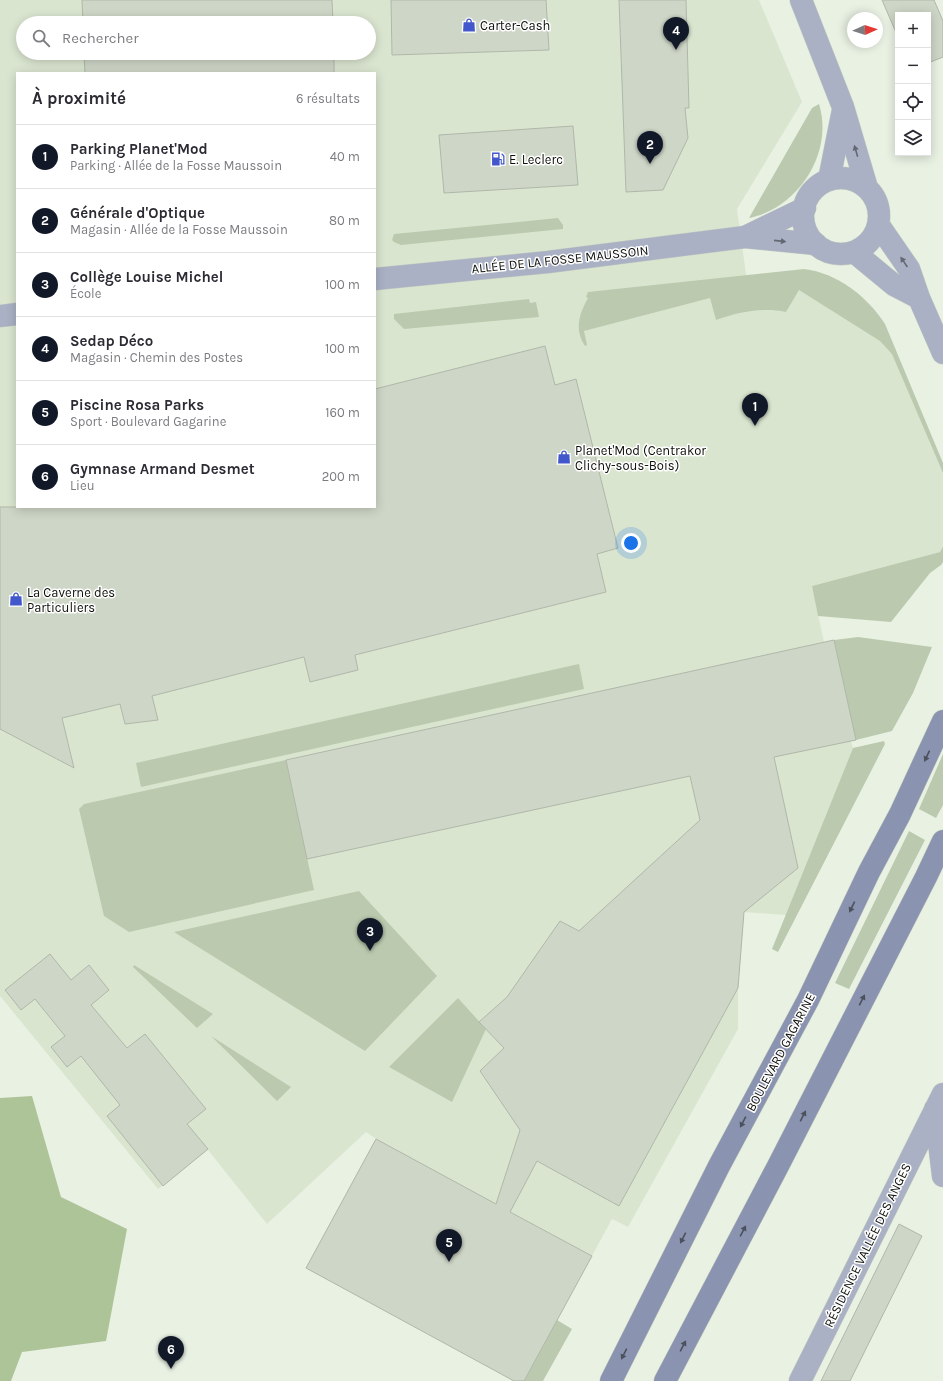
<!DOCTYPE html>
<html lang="fr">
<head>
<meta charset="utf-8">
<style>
  :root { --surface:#fff; --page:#f2f2f3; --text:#2b2b33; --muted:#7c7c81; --line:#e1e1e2; --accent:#111827 }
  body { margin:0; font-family:Karla,sans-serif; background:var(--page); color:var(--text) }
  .controls { position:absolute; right:12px; top:12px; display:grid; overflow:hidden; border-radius:0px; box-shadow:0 2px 10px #0003 }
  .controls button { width:36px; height:36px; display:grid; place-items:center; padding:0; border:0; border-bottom:1px solid var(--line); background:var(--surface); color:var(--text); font:20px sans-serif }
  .compass { position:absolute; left:847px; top:12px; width:36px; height:36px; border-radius:50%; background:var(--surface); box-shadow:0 2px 10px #0003; rotate:87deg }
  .you { position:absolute; left:631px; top:543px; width:14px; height:14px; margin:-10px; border:3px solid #fff; border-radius:50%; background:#1a73e8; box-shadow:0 0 0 6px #1a73e833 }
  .badge { display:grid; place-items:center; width:26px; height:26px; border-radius:50%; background:var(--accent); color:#fff; font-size:13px; font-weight:700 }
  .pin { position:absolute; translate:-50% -33px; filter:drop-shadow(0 1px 2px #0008) }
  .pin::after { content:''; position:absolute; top:21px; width:14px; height:12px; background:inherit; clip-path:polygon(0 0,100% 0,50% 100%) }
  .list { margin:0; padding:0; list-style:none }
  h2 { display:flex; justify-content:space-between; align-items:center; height:52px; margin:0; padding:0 16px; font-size:17px }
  h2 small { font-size:13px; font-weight:400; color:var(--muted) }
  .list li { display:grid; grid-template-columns:26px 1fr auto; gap:12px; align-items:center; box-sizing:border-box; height:64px; padding:0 16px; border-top:1px solid var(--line) }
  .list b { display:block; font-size:15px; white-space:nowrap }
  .list p { margin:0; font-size:13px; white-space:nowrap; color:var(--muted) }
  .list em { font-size:13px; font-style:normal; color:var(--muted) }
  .icon { flex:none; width:22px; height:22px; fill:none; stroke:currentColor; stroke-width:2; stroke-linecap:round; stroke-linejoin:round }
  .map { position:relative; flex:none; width:943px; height:1381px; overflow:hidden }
  .search { position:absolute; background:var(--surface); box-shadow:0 2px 10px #0003; left:16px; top:16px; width:360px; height:44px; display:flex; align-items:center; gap:10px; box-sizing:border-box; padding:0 14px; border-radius:22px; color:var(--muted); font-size:15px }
  .panel { position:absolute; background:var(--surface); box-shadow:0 2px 10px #0003; left:16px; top:72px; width:360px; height:436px; border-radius:0px }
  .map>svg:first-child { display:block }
  .built { fill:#dae5d0; fill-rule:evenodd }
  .green { fill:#bbcaae }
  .forest { fill:#adc498 }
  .building { fill:#ced6c7; stroke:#b0b7a9 }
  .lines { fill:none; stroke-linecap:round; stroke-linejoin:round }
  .minor-casing { stroke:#c6cdc0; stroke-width:23 }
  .tertiary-casing { stroke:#c6cdc0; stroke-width:23 }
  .secondary-casing { stroke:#c6cdc0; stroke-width:23 }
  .minor { stroke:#aab1c5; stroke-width:22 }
  .tertiary { stroke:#aab1c5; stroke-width:22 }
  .secondary { stroke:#8a93b0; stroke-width:22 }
  .oneway { fill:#636871 }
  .oneway2 { fill:#4b515d }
  .labels { text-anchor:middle; stroke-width:3; stroke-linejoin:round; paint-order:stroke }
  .poi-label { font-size:13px; fill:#0c0f0a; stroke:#fff; text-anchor:start }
  .street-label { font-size:13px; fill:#0c0f0a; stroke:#fff }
</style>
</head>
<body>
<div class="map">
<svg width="943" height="1381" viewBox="0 0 943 1381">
  <rect width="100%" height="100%" fill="#e9f1e3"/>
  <path class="built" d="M0 0H759L802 102 737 209 747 281 810 275 890 337 943 465V544L940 552 812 586 824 642 834 640 856 740 851 741 853 748 786 915 744 912 738 988V1029L628 1227 612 1219 592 1256 376 1139 366 1132 267 1224 208 1150 158 1189 0 996ZM23 23H369V53H23ZM17 73H375V507H17Z"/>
  <path class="green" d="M819 104C834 152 799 208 749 218L812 108Z
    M558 218 563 225V229L401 245 394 242 392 240 394 234Z
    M804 269C837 273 867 296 885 324L943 463V473L892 354 880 341 799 290 786 312C763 307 738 312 716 320L710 298 584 331 587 345 585 346C574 330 579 314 588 298L586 297 588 292Z
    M529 299 530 303 536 302 539 317 404 329 394 319V314Z
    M943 546V562L941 565 930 573 891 622 818 616 812 586 940 552Z
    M858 637 932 647 913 693 892 731 856 740 834 640Z
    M579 664 584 689 141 787 136 763Z
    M884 741 885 744 778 952 772 949 853 748Z
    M943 754V805L936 818 919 809Z
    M286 760 314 890 129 932 104 916 79 809 84 804Z
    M909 831 925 840 849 989 835 983Z
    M359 891 437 976 365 1051 174 932Z
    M134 965 213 1014 197 1028 133 967Z
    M458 998 486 1029 452 1102 389 1067Z
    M211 1036 291 1087 277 1101Z
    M557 1320 572 1329 543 1381H524Z"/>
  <path class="forest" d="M32 1096 61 1197 127 1229 106 1341 22 1352 11 1381H0V1098Z"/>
  <path class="building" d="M82 0H332L333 23H83Z
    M391 0H546L549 50 392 55Z
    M619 0H686L689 108H685L688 138 663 190 626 192Z
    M882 0H934L943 21V57L928 63V15H898V37Z
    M84 53H334V73H85Z
    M573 126 578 185 444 193 439 135Z
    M545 346 555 385 576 379 618 548 597 554 606 592 355 655 358 670 310 682 304 657 152 696 158 720 125 724 120 704 62 718 74 768 0 729V507H375V389Z
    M834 640 856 740 774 757 798 868 744 912 738 988 619 1206 537 1161 510 1212 592 1256 524 1381H514L306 1268 376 1139 496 1204 520 1130 480 1071 504 1048 479 1022 507 997 560 921 579 931 700 820 690 776 307 859 286 760Z
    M50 954 71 980 89 965 109 990 91 1005 127 1048 145 1034 206 1109 187 1124 208 1149 163 1186 107 1116 120 1105 81 1056 67 1067 51 1047 65 1036 35 999 21 1010 5 990Z
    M899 1224 922 1236 850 1381H821Z"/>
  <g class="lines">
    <g class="minor-casing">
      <path id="minor" d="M745 237 805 208
        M375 279 548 262 745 237 816 244
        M0 316 17 314
        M935 1109 943 1176
        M800 1381 943 1094"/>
    </g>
    <g class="tertiary-casing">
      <path id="tertiary" d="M801 0 843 107 867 188
        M803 216a38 38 0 1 1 76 0a38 38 0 1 1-76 0Z
        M829 180 843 110
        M878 224 909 269 919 298 943 353
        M854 252 894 285 919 298"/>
    </g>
    <g class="secondary-casing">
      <path id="secondary" d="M611 1381 719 1166 808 1000 869 872 900 814 943 721
        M665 1381 778 1166 926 877 943 841"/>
    </g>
    <use href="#minor" class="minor"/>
    <use href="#tertiary" class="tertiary"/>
    <use href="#secondary" class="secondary"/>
  </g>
  <defs><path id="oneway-solid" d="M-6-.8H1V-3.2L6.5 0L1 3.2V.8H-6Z"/></defs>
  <g class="oneway">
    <use href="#oneway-solid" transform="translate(856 151) rotate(-106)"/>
    <use href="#oneway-solid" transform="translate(780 241) rotate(6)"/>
    <use href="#oneway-solid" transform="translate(904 262) rotate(-124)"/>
  </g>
  <g class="oneway2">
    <use href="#oneway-solid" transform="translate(927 756) rotate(115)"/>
    <use href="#oneway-solid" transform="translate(852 907) rotate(116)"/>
    <use href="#oneway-solid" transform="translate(862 1000) rotate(-63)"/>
    <use href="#oneway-solid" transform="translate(803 1116) rotate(-63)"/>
    <use href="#oneway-solid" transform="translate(743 1122) rotate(118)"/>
    <use href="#oneway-solid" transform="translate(743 1231) rotate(-62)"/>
    <use href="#oneway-solid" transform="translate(683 1238) rotate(117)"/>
    <use href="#oneway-solid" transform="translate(683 1346) rotate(-62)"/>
    <use href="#oneway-solid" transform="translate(624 1354) rotate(117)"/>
  </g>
  <defs>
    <g id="shop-bare" transform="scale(1.08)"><path d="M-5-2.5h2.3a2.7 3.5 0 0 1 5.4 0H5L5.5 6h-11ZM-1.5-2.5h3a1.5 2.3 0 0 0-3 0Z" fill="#4257cb" stroke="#fff" stroke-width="2.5" paint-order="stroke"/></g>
    <g id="fuel-bare" transform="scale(1.08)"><path d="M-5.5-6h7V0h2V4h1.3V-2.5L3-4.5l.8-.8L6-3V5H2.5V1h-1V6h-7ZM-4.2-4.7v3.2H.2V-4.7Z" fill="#4257cb" stroke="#fff" stroke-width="2.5" paint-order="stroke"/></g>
  </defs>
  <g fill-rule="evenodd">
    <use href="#shop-bare" x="469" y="25"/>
    <use href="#fuel-bare" x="498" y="159"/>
    <use href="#shop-bare" x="564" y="457"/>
    <use href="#shop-bare" x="16" y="599"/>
  </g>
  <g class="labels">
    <g class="poi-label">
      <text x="480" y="30">Carter-Cash</text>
      <text x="509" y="164">E. Leclerc</text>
      <text x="575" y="455">Planet'Mod (Centrakor<tspan x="575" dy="15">Clichy-sous-Bois)</tspan></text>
      <text x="27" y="597">La Caverne des<tspan x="27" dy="15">Particuliers</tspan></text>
    </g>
    <g class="street-label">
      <text transform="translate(560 259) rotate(-6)" y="5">ALLÉE DE LA FOSSE MAUSSOIN</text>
      <text transform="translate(780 1052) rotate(-62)" y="5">BOULEVARD GAGARINE</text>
      <text transform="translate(867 1245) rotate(-64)" y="5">RÉSIDENCE VALLÉE DES ANGES</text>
    </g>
  </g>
</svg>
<div class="controls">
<button>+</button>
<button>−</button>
<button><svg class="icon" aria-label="locate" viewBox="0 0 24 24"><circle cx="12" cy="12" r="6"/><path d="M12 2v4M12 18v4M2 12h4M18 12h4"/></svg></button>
<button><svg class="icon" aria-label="layers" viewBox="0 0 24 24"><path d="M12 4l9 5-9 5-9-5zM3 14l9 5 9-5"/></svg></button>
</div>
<svg class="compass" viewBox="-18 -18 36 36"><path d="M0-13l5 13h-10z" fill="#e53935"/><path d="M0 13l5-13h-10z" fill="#7c7c81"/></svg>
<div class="you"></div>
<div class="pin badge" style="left:755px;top:426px">1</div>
<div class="pin badge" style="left:650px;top:164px">2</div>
<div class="pin badge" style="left:370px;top:951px">3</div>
<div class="pin badge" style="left:676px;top:50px">4</div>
<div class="pin badge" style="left:449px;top:1262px">5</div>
<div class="pin badge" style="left:171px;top:1369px">6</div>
<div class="search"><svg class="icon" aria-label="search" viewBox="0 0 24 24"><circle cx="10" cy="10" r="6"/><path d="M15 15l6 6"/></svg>Rechercher</div>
<section class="panel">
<h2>À proximité<small>6 résultats</small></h2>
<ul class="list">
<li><span class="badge">1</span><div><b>Parking Planet'Mod</b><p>Parking · Allée de la Fosse Maussoin</p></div><em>40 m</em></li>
<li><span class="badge">2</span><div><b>Générale d'Optique</b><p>Magasin · Allée de la Fosse Maussoin</p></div><em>80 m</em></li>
<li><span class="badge">3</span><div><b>Collège Louise Michel</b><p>École</p></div><em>100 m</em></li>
<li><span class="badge">4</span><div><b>Sedap Déco</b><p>Magasin · Chemin des Postes</p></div><em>100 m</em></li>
<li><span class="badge">5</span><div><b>Piscine Rosa Parks</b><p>Sport · Boulevard Gagarine</p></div><em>160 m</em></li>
<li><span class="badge">6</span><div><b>Gymnase Armand Desmet</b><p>Lieu</p></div><em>200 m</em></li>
</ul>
</section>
</div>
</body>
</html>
